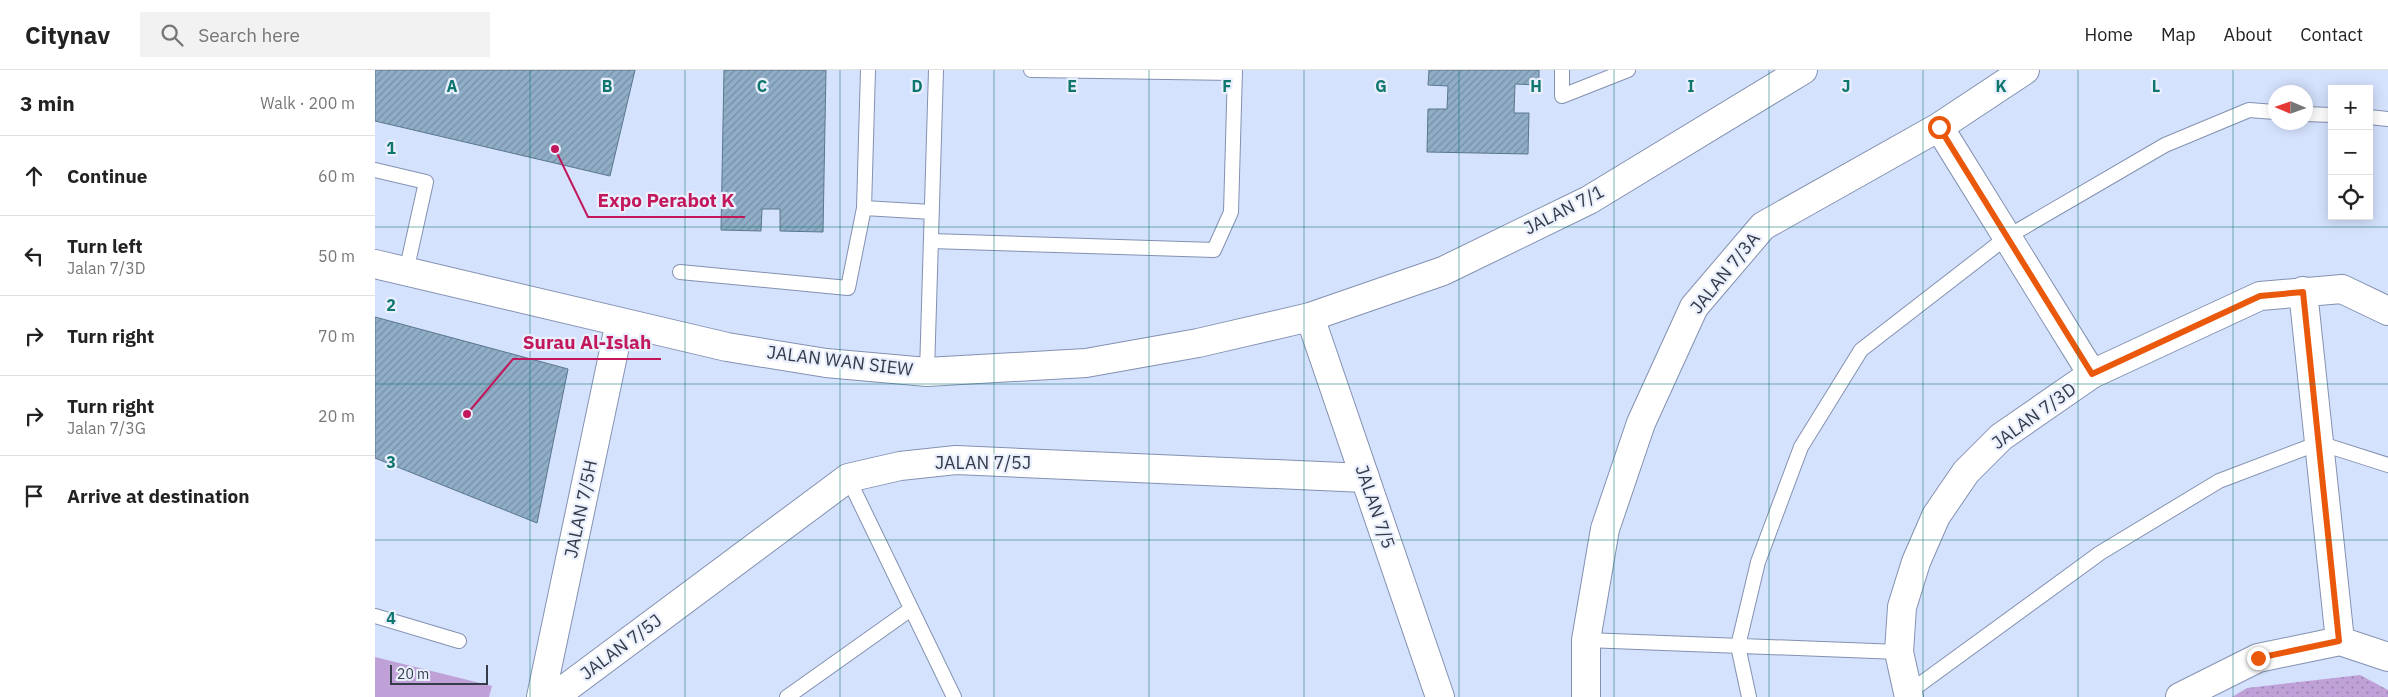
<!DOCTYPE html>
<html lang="en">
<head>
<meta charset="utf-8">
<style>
  :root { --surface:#fff; --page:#f2f2f2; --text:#222; --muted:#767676; --line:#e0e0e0 }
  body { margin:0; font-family:"IBM Plex Sans",sans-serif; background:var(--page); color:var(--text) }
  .controls { position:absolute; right:15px; top:15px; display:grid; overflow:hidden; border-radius:0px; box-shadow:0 2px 12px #0003 }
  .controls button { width:45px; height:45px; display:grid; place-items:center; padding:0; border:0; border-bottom:1px solid var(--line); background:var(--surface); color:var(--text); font:25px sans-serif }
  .compass { position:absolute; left:1893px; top:15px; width:45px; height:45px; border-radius:50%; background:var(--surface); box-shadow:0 2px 12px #0003; rotate:272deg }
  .scale { position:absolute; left:15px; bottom:12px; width:98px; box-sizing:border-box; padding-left:5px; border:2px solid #353b48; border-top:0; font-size:14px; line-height:18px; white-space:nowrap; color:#353b48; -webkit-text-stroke:4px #e9effd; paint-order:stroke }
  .stop { position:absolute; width:15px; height:15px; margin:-11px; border:4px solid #ea580c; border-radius:50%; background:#fff }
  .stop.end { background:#ea580c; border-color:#fff; box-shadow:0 1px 5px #0008 }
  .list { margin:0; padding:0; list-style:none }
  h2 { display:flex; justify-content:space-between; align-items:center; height:65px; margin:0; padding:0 20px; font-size:21px }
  h2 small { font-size:16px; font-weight:400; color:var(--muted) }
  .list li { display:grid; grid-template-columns:32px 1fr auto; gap:15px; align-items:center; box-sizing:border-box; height:80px; padding:0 20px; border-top:1px solid var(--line) }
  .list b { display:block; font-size:19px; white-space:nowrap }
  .list p { margin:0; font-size:16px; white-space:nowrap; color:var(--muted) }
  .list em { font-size:16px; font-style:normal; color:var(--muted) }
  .icon { flex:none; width:28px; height:28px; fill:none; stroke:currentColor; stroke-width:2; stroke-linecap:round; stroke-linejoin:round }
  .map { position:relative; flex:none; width:2013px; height:627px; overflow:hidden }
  header { display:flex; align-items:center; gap:30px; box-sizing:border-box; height:70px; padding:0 25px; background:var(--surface); border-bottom:1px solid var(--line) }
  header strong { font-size:24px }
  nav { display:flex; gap:28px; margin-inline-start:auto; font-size:18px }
  .search { width:350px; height:45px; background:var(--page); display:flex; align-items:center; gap:12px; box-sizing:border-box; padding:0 18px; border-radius:0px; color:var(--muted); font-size:19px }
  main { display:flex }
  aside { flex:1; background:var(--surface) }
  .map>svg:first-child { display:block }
  .grass { fill:url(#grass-dots) }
  .garden { fill:#bfa1d8 }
  .building { fill:url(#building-hatch); stroke:#5b778f }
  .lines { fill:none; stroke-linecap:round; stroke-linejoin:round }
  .service-casing { stroke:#8391b1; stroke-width:16 }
  .minor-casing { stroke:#8391b1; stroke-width:30 }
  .tertiary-casing { stroke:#8391b1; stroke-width:30 }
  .service { stroke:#fff; stroke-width:14 }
  .minor { stroke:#fff; stroke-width:28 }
  .tertiary { stroke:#fff; stroke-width:28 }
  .route { stroke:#ea580c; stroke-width:6 }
  .grid { fill:none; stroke:#0f766e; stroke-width:1; stroke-opacity:0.55 }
  .labels { text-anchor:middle; stroke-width:4.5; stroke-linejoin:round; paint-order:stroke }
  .street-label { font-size:18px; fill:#353b48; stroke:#e9effd }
  .grid-label { font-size:16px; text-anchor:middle; font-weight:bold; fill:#0f766e; stroke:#e9effd; stroke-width:4.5; stroke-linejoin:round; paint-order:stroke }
  .leader { fill:none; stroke:#c2185b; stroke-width:2 }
  .callout-dot { fill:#c2185b; stroke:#e9effd; stroke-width:2 }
  .callout-label { font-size:19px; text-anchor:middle; font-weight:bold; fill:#c2185b; stroke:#e9effd; stroke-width:4.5; stroke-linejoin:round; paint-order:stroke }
</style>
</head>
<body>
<header>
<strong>Citynav</strong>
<div class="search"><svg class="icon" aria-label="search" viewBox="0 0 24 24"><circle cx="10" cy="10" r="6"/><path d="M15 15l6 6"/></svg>Search here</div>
<nav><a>Home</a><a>Map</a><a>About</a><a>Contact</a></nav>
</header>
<main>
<aside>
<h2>3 min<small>Walk · 200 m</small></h2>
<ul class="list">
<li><svg class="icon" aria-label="ahead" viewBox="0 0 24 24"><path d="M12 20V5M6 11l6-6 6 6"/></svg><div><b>Continue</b></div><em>60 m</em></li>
<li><svg class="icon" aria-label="left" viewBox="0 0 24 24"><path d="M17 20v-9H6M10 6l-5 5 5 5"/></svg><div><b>Turn left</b><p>Jalan 7/3D</p></div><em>50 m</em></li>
<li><svg class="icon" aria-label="right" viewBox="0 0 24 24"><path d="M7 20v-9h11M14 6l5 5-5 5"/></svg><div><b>Turn right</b></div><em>70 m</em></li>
<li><svg class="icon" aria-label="right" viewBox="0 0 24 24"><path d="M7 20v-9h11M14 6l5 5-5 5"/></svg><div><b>Turn right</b><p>Jalan 7/3G</p></div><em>20 m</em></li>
<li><svg class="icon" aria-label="arrive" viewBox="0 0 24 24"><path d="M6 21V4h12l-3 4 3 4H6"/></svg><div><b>Arrive at destination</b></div></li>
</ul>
</aside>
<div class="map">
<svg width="2013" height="627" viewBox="0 0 2013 627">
  <defs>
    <pattern id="grass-dots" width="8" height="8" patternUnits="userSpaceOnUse" patternTransform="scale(1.25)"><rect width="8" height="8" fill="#bfa1d8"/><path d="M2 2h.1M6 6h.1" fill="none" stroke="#9c84b1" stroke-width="1.8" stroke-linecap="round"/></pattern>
    <pattern id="building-hatch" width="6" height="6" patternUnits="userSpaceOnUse" patternTransform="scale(1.25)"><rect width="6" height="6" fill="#90aec8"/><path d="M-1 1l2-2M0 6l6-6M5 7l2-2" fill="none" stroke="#768fa4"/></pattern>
  </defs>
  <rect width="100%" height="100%" fill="#d5e2fd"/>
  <path class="grass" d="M1985 605 2013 620V627H1857L1872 618Z"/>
  <path class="garden" d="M0 587 117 616 114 627H0Z"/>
  <path class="building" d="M0 0H260L235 106 0 51Z
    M349 0H451L448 162 405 161V139H387L386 161 346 160Z
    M1054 0H1164V15L1140 14 1139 43H1154L1153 84 1052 82 1053 39H1072L1073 16 1053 15Z
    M0 247 193 299 162 453 0 388Z"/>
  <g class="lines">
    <g class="service-casing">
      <path id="service" d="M656 0 860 3
        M1187 0V26L1253 0
        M1930 44 1957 45
        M1994 47 2013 49
        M0 100 51 112 31 202
        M489 138 557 142
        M556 171 839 180 856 142 860 0
        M305 202 473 218 489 138 493 0
        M552 302 561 0
        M473 408 579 627
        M0 546 84 571
        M1211 570 1524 582
        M1533 623 1725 483 1844 411 1944 373 2013 395
        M412 627 536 539
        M1374 627 1363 576 1383 492 1426 377 1486 280 1632 167 1790 75 1874 40 1900 42"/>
    </g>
    <g class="minor-casing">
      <path id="minor" d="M1564 57 1717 304
        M1928 221 1965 571
        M166 627 245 252
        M179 627 473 408 525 396 581 390 990 408
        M1211 627V570L1230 459 1266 353 1319 237 1388 156 1564 57 1650 0
        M1534 627 1524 582 1527 537 1541 492 1561 446 1591 402 1626 367 1717 304 1885 226 1967 219 2013 241
        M1805 627 1883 588 1965 571 2013 587"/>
    </g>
    <g class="tertiary-casing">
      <path id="tertiary" d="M0 194 352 277 451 293 552 302 711 293 823 273 935 247 1068 201 1214 130 1428 0
        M935 247 1065 627"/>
    </g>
    <use href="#service" class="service"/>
    <use href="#minor" class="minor"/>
    <use href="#tertiary" class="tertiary"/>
  </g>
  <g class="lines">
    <path class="route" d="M1564 57 1717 304 1885 226 1928 222 1964 571 1883 588"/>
  </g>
  <path class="grid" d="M155 0V627M310 0V627M465 0V627M619 0V627M774 0V627M929 0V627M1084 0V627M1239 0V627M1394 0V627M1548 0V627M1703 0V627M1858 0V627M0 157H2013M0 314H2013M0 470H2013"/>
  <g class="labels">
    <g class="street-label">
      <text transform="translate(1189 140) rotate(-27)" y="6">JALAN 7/1</text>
      <text transform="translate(1350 203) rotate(-51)" y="6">JALAN 7/3A</text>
      <text transform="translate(465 291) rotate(7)" y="6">JALAN WAN SIEW</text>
      <text transform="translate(1659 346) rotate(-36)" y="6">JALAN 7/3D</text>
      <text x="608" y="399">JALAN 7/5J</text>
      <text transform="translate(1000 437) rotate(71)" y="6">JALAN 7/5</text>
      <text transform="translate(206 439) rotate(-78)" y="6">JALAN 7/5H</text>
      <text transform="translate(246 577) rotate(-37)" y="6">JALAN 7/5J</text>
    </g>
  </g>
  <g class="grid-label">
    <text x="77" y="22">A</text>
    <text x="232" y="22">B</text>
    <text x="387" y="22">C</text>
    <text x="542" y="22">D</text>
    <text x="697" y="22">E</text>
    <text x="852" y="22">F</text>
    <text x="1006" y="22">G</text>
    <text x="1161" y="22">H</text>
    <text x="1316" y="22">I</text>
    <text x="1471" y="22">J</text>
    <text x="1626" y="22">K</text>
    <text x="1781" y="22">L</text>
    <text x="16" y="84">1</text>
    <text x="16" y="241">2</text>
    <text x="16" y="398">3</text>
    <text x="16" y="554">4</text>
  </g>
  <path class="leader" d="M180 79L213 147H370M92 344L138 289H286"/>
  <g class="callout-dot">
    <circle cx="180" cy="79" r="5"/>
    <circle cx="92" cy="344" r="5"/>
  </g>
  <g class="callout-label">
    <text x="291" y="137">Expo Perabot K</text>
    <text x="212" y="279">Surau Al-Islah</text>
  </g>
</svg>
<div class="controls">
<button>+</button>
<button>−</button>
<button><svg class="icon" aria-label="locate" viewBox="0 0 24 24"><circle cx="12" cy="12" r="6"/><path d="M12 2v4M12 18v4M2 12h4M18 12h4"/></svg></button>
</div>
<svg class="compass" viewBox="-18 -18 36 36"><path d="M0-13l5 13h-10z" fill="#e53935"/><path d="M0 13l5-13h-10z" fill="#767676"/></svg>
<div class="scale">20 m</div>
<div class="stop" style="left:1564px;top:57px"></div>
<div class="stop end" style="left:1883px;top:588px"></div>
</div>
</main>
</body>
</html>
